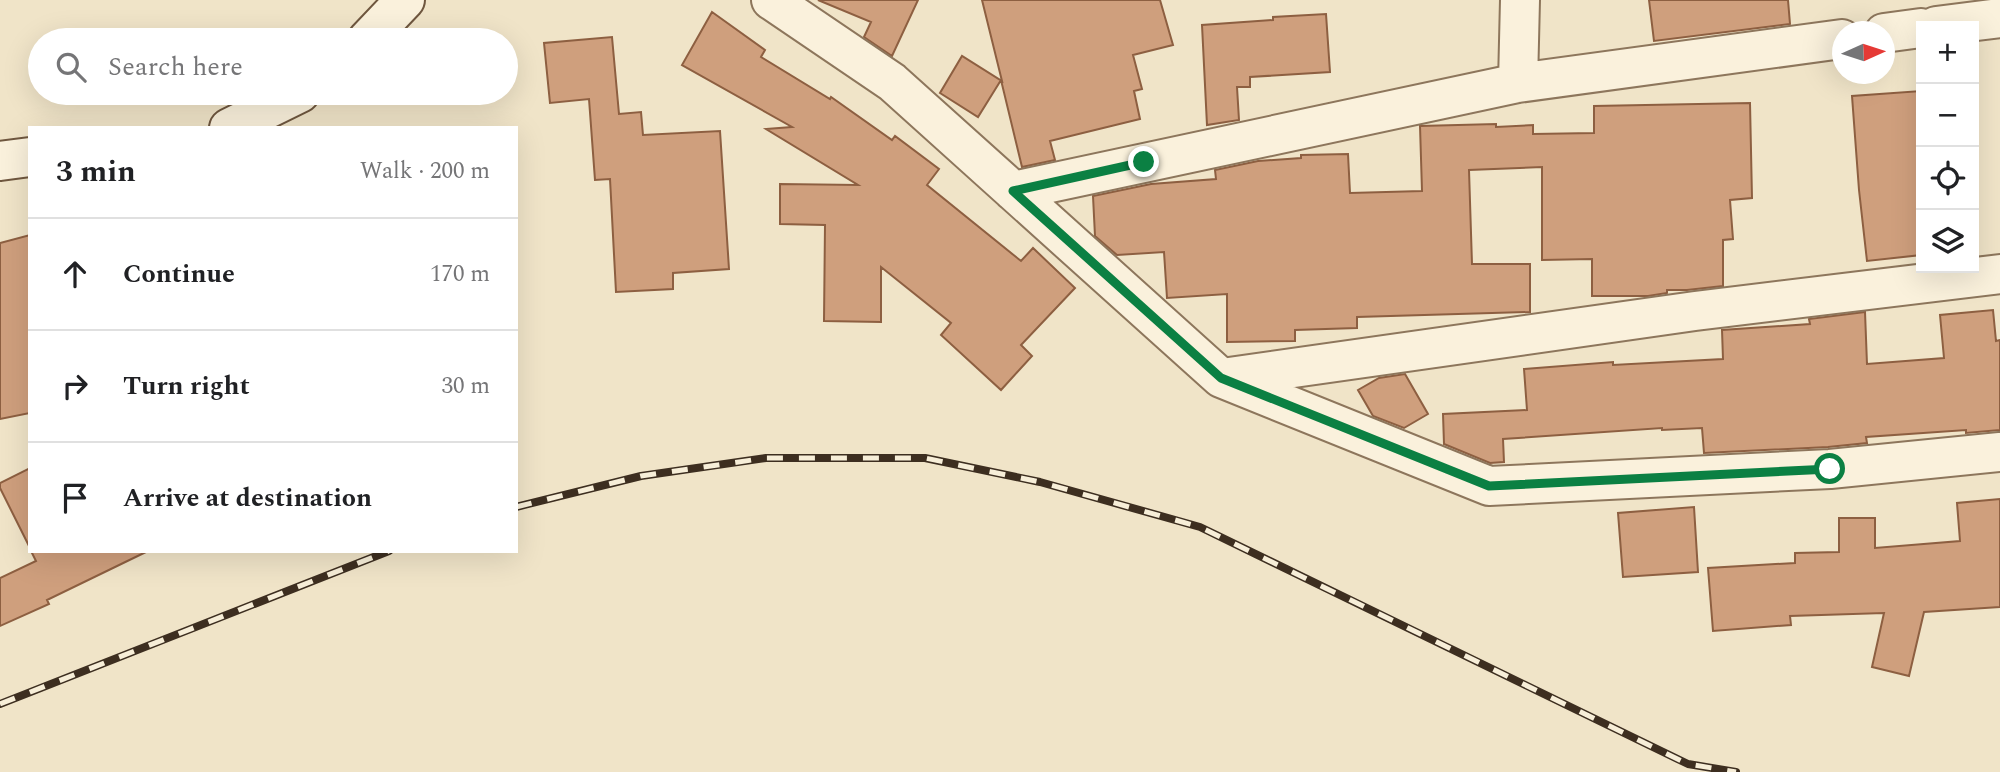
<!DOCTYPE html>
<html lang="en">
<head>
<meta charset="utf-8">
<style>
  :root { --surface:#fff; --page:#f6f6f6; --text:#202124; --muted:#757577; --line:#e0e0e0 }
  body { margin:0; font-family:Spectral,serif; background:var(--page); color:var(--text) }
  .controls { position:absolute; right:21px; top:21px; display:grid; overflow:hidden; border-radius:0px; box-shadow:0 7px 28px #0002 }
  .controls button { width:63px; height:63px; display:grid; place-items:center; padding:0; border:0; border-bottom:2px solid var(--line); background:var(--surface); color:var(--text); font:35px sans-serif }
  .compass { position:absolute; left:1832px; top:21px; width:63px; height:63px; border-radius:50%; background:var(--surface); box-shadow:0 7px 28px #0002; rotate:87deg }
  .stop { position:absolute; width:21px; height:21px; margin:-16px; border:5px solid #0b8043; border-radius:50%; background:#fff }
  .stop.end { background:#0b8043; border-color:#fff; box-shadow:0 2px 7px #0008 }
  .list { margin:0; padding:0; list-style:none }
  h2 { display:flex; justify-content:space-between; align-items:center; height:91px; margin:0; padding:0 28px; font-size:30px }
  h2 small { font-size:23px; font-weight:400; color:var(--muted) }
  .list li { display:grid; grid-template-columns:46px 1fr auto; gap:21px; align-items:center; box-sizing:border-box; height:112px; padding:0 28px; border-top:2px solid var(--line) }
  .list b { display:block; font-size:26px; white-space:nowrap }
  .list em { font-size:23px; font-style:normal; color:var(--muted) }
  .icon { flex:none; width:38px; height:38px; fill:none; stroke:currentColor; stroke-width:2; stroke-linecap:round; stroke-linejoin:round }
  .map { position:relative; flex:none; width:2000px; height:772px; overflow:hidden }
  .search { position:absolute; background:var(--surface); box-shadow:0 7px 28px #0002; left:28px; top:28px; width:490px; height:77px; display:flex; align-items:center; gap:18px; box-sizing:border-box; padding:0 24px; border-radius:38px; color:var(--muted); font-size:26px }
  .panel { position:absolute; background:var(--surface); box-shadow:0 7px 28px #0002; left:28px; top:126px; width:490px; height:427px; border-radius:0px }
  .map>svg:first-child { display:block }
  .building { fill:#cf9f7d; stroke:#8d5f41; stroke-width:2 }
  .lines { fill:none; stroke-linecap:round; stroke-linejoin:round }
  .street-casing { stroke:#8d765c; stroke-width:42 }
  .secondary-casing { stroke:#6f573f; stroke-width:42 }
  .street { stroke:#faf1dc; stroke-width:38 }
  .secondary { stroke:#faf1dc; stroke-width:38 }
  .rail-casing { stroke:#3d2e20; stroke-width:8 }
  .rail { stroke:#f7eed8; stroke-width:5; stroke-dasharray:16; stroke-linecap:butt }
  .route { stroke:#0b8043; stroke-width:9 }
</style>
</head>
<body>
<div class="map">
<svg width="2000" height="772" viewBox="0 0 2000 772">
  <rect width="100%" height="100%" fill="#f0e4c8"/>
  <path class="building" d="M818 0H918L892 56 864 37 871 22Z
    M982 0H1160L1173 45 1133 55 1142 89 1134 91 1140 119 1050 141 1055 160 1022 167 1001 80 978 117 940 93 962 56 1002 81Z
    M1649 0H1788L1790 24 1654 41Z
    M712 12 765 50 761 57 830 99 831 97 892 140 895 136 939 169 927 185 1021 261 1033 248 1075 288 1021 345 1032 356 1001 390 941 335 951 323 881 267V322L824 321 825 225 780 224V184L858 185 766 129 792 127 682 65Z
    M1326 14 1330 72 1250 77V87H1237L1239 120 1207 125 1202 25 1273 20V17Z
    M612 37 619 114 641 112 643 135 720 131 729 269 673 273V289L616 292 610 179 595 180 589 99 550 103 544 43Z
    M1921 91V255L1867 261 1859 190 1852 96Z
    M1750 103 1752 198 1730 200 1733 239 1723 240V286L1687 290H1667V293L1648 296H1592V259L1542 260V167L1469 170 1472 264H1530V312L1357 317V328L1295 330V341L1227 342V294L1167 298 1164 252 1117 255 1095 236 1093 196 1151 184 1216 179 1215 170 1258 161 1301 158V155L1348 154 1350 193 1422 191 1420 126 1496 124V127L1533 125V134L1594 133V106Z
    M30 235V413L0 419V243Z
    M1993 310 1996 341 2000 340V430L1966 433V430L1866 437 1867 443 1828 447 1704 453 1702 428 1662 430V428L1503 439 1504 462 1490 463 1444 444 1443 414 1527 410 1524 369 1613 362V365L1723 359 1722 330 1810 324 1809 319 1865 312 1867 364 1944 358 1940 315Z
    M1405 374 1428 414 1404 428 1373 416 1358 390 1379 378Z
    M30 468V548L0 488V483Z
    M2000 499V607L1924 612 1909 676 1872 667 1884 613 1790 616 1791 625 1713 631 1708 568 1795 563V553L1839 552V518H1875V548L1960 541 1957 503Z
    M1694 507 1698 572 1623 577 1618 513Z
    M31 551H148L47 600 49 604 0 626V578L36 561Z"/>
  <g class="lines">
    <g class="street-casing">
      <path id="street" d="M771 0 892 82 1221 378 1489 486 1830 469 2000 452
        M1936 26 2000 18
        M1884 33 1921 28
        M1518 83 1520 0
        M1013 191 1518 83 1842 39
        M1222 378 1695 311 2000 274"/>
    </g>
    <g class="secondary-casing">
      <path id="secondary" d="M367 40 405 0
        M229 128 300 93
        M0 161 30 157"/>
    </g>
    <use href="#street" class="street"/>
    <use href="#secondary" class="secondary"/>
    <g class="rail-casing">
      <path id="rail" d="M516 507 641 476 766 458H925L1040 482 1200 527 1688 764 1736 772
        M0 704 389 551"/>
    </g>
    <use href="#rail" class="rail"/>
  </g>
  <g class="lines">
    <path class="route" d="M1144 162 1013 191 1221 378 1489 486 1830 469"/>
  </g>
</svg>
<div class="controls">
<button>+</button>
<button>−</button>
<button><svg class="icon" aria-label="locate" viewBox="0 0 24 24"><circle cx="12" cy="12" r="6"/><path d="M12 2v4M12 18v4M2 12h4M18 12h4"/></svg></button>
<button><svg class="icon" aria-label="layers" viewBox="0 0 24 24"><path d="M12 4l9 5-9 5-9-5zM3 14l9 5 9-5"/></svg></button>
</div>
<svg class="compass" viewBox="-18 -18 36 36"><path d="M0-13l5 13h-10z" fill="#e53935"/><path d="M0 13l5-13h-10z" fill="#757577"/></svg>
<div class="stop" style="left:1830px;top:469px"></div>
<div class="stop end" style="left:1144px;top:162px"></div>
<div class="search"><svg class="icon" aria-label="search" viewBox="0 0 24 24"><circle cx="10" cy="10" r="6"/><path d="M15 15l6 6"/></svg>Search here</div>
<section class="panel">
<h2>3 min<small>Walk · 200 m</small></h2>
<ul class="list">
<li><svg class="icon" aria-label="ahead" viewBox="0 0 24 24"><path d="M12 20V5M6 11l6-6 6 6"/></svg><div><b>Continue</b></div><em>170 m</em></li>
<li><svg class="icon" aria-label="right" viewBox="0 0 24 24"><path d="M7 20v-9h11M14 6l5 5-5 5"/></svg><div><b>Turn right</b></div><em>30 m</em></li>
<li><svg class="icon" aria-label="arrive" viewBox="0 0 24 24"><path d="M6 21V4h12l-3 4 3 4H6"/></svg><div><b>Arrive at destination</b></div></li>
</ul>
</section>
</div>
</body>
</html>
